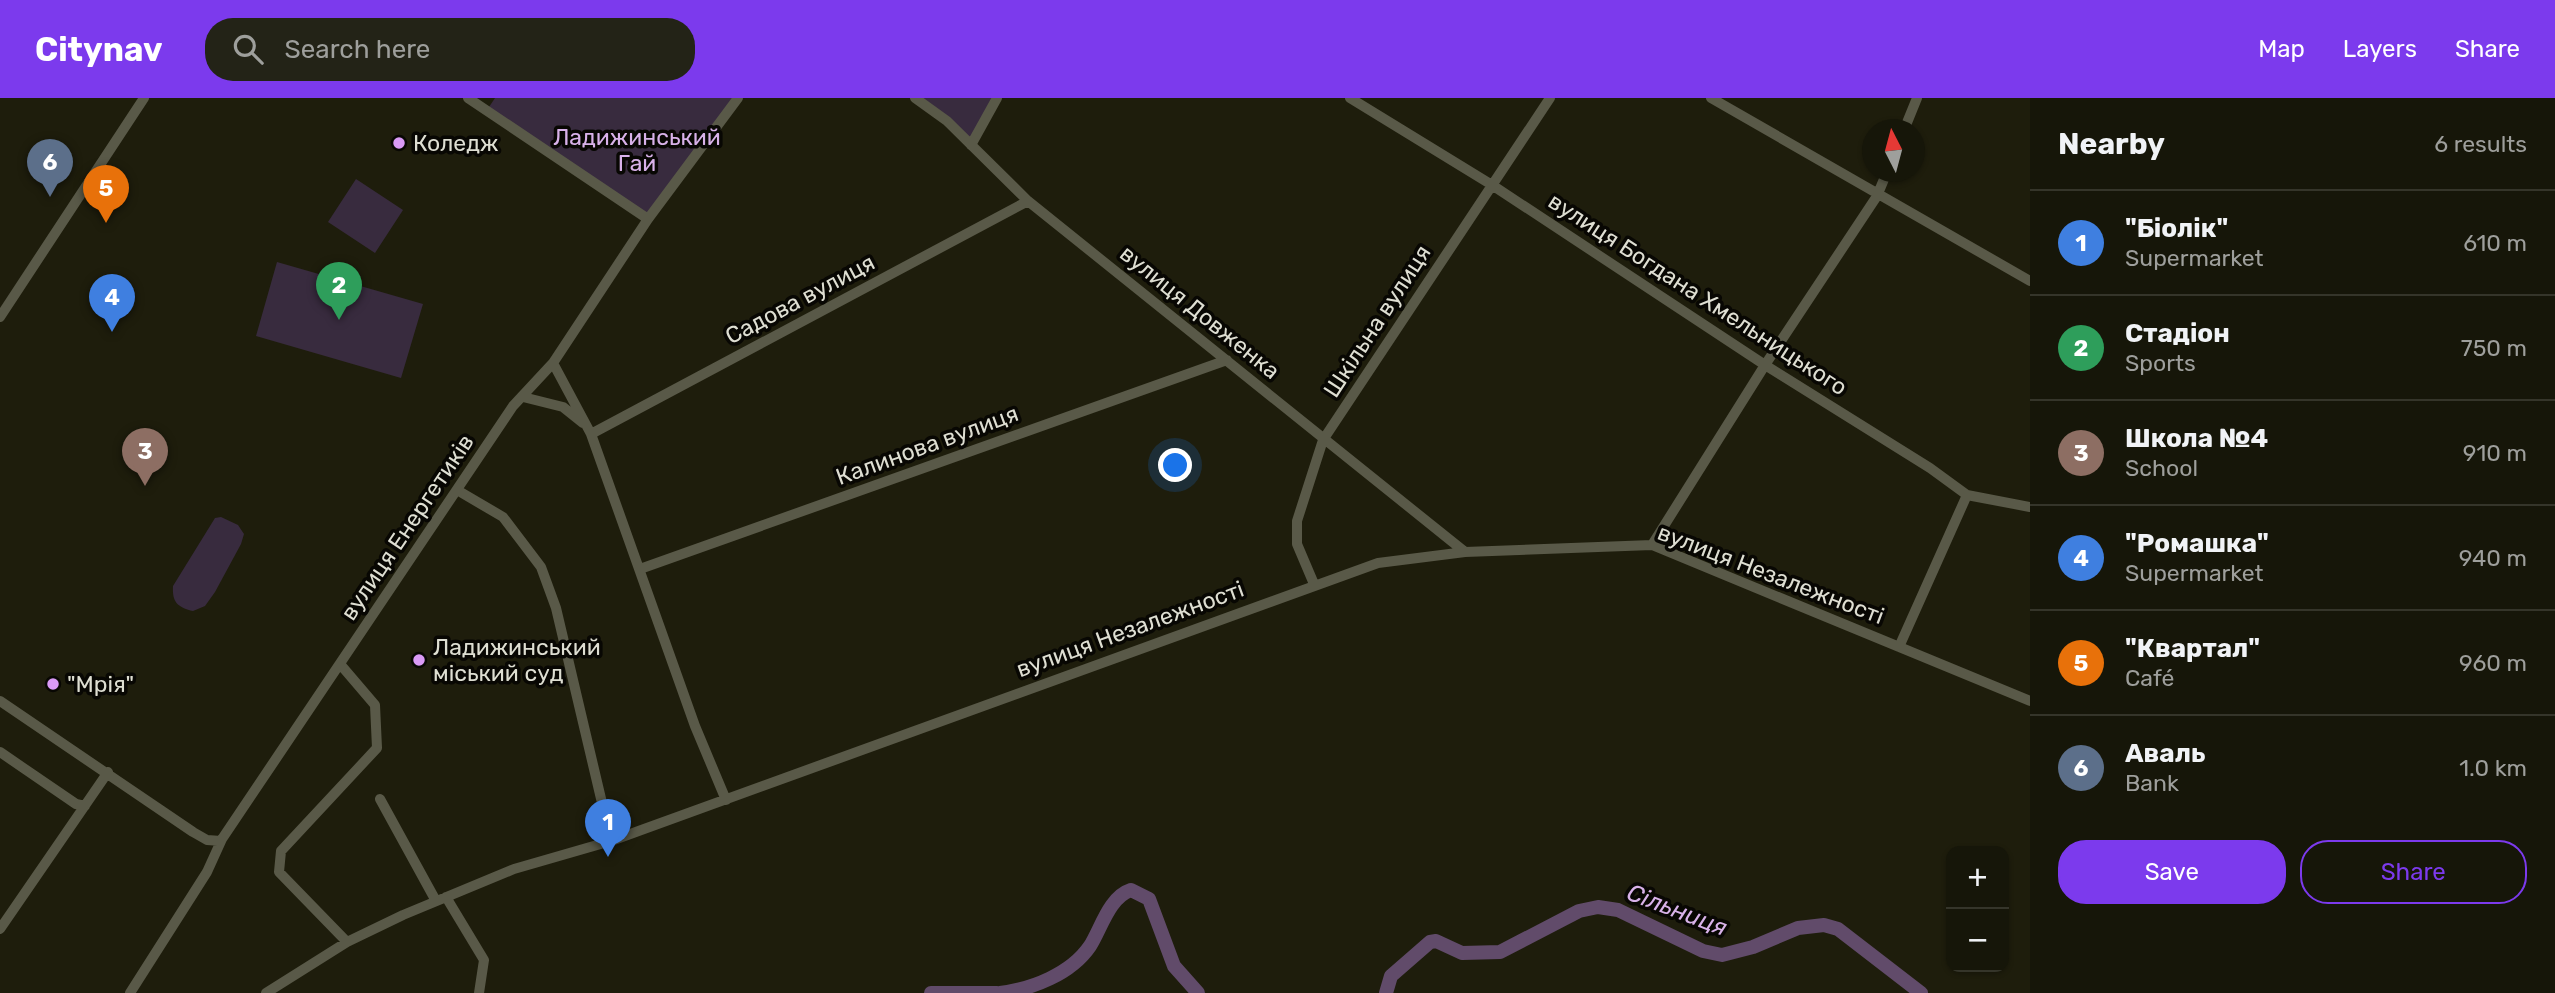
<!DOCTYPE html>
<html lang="en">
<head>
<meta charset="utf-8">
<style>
  :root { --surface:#161609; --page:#232317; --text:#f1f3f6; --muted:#9e9f9c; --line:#35352a; --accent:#7c3aed }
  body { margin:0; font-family:Rubik,sans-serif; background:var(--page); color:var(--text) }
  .controls { position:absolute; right:21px; bottom:21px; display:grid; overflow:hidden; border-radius:14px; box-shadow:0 2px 5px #0004 }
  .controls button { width:63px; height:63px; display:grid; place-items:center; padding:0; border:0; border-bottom:2px solid var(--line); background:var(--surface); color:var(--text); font:35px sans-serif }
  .compass { position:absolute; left:1862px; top:21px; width:63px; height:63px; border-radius:50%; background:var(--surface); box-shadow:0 2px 5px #0004; rotate:354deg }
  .you { position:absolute; left:1176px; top:368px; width:24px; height:24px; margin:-18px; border:5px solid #fff; border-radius:50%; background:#1a73e8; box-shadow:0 0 0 10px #1a73e833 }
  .badge { display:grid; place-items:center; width:46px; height:46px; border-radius:50%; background:var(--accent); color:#fff; font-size:23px; font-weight:700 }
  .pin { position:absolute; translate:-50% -58px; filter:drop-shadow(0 2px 4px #0008) }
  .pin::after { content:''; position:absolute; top:37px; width:24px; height:21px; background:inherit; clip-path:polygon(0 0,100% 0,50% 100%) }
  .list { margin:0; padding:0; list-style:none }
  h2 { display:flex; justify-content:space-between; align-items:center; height:91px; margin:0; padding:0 28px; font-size:30px }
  h2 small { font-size:23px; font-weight:400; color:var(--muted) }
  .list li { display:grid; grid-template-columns:46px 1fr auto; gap:21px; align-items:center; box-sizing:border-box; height:105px; padding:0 28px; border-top:2px solid var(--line) }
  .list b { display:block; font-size:26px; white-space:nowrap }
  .list p { margin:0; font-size:23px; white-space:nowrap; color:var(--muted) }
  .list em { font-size:23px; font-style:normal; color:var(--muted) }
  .actions { display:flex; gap:14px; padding:21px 28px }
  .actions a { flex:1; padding:16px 0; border:2px solid var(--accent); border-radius:28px; text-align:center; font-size:24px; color:var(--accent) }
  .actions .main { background:var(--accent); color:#fff }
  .icon { flex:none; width:38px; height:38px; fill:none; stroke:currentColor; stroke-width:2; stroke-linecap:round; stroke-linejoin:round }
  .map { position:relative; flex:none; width:2030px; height:895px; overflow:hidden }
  header { display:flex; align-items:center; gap:42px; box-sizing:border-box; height:98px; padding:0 35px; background:var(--accent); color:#fff }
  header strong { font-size:33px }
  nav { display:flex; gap:38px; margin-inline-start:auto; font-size:24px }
  .search { width:490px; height:63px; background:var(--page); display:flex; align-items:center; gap:18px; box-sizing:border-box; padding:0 24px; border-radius:28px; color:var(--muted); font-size:26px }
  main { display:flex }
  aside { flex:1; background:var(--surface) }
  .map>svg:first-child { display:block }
  .green { fill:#382b3e }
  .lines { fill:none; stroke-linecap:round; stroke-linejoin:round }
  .river { stroke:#614b6a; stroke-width:14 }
  .minor { stroke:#595948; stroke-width:10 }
  .poi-dot { fill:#da9af6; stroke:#080703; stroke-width:2.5 }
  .labels { text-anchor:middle; stroke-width:7; stroke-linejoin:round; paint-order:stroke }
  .park-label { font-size:23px; fill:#d8b1e9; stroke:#080703 }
  .poi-label { font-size:23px; fill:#deded2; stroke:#080703; text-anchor:start }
  .street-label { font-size:23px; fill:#deded2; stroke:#080703 }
  .water-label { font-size:24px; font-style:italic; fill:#d8b2e9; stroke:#080703 }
</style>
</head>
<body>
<header>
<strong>Citynav</strong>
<div class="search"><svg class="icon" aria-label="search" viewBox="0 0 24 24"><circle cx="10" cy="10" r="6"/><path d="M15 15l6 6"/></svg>Search here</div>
<nav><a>Map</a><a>Layers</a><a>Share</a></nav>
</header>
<main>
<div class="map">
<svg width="2030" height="895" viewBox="0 0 2030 895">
  <rect width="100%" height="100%" fill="#1e1d0c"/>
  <path class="green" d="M495 0H738L648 121 487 12Z
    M915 0H997L971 47Z
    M356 81 403 112 375 155 328 124Z
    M277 164 423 206 401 280 256 238Z
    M221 419 238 427 244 436 241 446 215 494 205 508 193 513C178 509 172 505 173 488L215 420Z"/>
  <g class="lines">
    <path class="river" d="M931 895H997
      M1000 895C1032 891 1071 876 1090 848 1101 831 1109 799 1131 792L1149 801 1174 868 1198 895
      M1386 895 1391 878 1430 844 1436 843 1462 855 1500 854 1579 813 1598 809 1618 812 1703 853 1722 857 1753 849 1798 830 1824 827 1838 831 1921 895"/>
    <path class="minor" d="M468 0 648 121
      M915 0 947 23 1028 103 1465 454
      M1350 0 1492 87 1765 267 1930 370 1967 397 2030 409
      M1711 0 2030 183
      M1904 32 1917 0
      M971 47 997 0
      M0 219 144 0
      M553 265 591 336 695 628 726 702
      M523 299 563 309 583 325
      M591 336 1028 103
      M457 392 503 419 541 469 556 510 611 743
      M1652 447 1765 267 1877 98 1887 74
      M640 471 1227 262
      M1314 486 1297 446V423L1323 342 1550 0
      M1899 549 1967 397
      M340 566 375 607 377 650 281 753 279 774 347 844
      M0 603 193 734 207 742 221 743
      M0 654 76 706 85 708
      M380 701 436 803
      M446 799 484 862 479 895
      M0 831 108 674
      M130 895 207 774 222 741 513 308 553 265 648 121 738 0
      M266 895 347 844 403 817 514 771 611 743 1378 465 1465 454 1652 447 2030 603"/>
  </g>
  <g class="poi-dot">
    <circle cx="399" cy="45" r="7"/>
    <circle cx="419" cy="562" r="7"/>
    <circle cx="53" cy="586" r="7"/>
  </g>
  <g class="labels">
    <g class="park-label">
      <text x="637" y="47">Ладижинський<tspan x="637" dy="26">Гай</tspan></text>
    </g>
    <g class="poi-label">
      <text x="413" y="53">Коледж</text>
      <text x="433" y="557">Ладижинський<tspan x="433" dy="26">міський суд</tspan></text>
      <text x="67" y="594">"Мрія"</text>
    </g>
    <g class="street-label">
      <text transform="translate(1698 196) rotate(33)" y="8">вулиця Богдана Хмельницького</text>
      <text transform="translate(800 201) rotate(-28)" y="8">Садова вулиця</text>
      <text transform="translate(1200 214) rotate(39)" y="8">вулиця Довженка</text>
      <text transform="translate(1377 223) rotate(-57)" y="8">Шкільна вулиця</text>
      <text transform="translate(927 347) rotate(-20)" y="8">Калинова вулиця</text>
      <text transform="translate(407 429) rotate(-56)" y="8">вулиця Енергетиків</text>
      <text transform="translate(1771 476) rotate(21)" y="8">вулиця Незалежності</text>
      <text transform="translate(1130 531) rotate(-20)" y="8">вулиця Незалежності</text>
    </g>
    <g class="water-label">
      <text transform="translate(1677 812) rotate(21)" y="8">Сільниця</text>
    </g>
  </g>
</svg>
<div class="controls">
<button>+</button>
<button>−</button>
</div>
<svg class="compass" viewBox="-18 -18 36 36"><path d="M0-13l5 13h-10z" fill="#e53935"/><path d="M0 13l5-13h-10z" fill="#9e9f9c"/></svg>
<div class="you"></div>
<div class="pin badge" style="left:608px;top:759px;background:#3f7fe0">1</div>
<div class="pin badge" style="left:339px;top:222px;background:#2e9e5b">2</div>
<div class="pin badge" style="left:145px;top:388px;background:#8d6e63">3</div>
<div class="pin badge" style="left:112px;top:234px;background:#3f7fe0">4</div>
<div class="pin badge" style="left:106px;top:125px;background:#e8710a">5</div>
<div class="pin badge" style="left:50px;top:99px;background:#5c6f8a">6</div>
</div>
<aside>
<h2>Nearby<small>6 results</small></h2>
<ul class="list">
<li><span class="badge" style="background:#3f7fe0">1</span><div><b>&quot;Біолік&quot;</b><p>Supermarket</p></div><em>610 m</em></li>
<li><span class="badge" style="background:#2e9e5b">2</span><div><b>Стадіон</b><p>Sports</p></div><em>750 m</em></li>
<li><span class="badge" style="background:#8d6e63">3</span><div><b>Школа №4</b><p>School</p></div><em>910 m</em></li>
<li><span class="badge" style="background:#3f7fe0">4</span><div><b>&quot;Ромашка&quot;</b><p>Supermarket</p></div><em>940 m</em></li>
<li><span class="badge" style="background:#e8710a">5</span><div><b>&quot;Квартал&quot;</b><p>Café</p></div><em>960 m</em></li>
<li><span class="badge" style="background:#5c6f8a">6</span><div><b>Аваль</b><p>Bank</p></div><em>1.0 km</em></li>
</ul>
<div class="actions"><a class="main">Save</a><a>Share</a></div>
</aside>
</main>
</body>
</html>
